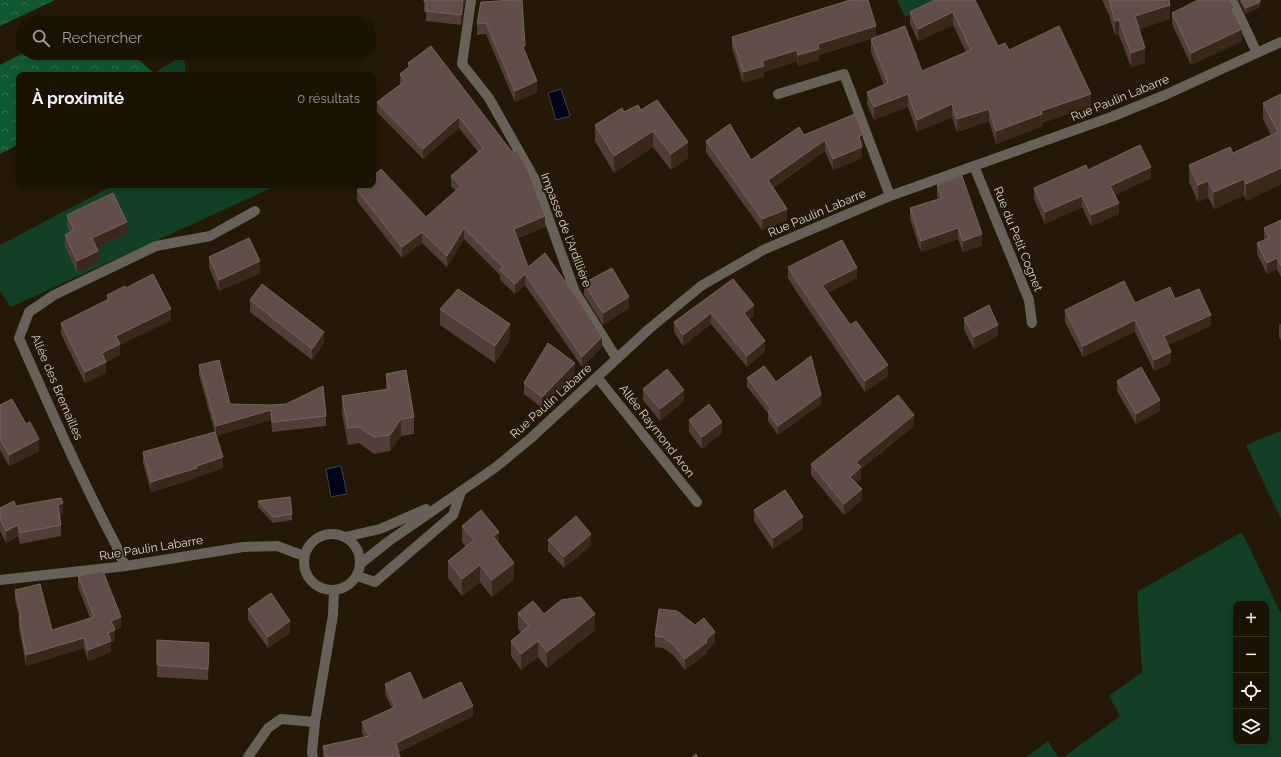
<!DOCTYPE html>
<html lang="fr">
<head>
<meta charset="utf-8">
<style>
  :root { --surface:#1a1304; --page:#231c0e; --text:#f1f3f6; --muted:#9f9e9a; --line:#383226 }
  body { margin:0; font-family:Raleway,sans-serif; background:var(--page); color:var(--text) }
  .controls { position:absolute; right:12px; bottom:12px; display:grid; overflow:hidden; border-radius:8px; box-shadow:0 2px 6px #0003 }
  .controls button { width:36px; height:36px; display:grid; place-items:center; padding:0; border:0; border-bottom:1px solid var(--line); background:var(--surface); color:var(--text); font:20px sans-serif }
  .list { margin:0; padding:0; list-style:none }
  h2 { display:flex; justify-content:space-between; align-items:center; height:52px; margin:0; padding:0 16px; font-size:17px }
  h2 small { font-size:13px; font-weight:400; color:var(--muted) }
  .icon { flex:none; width:22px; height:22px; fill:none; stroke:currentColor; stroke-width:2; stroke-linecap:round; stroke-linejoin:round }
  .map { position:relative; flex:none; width:1281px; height:757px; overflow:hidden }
  .search { position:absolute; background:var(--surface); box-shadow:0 2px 6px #0003; left:16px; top:16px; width:360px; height:44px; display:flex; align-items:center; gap:10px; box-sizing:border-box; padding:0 14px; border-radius:22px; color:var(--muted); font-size:15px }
  .panel { position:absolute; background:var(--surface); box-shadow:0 2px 6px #0003; left:16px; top:72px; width:360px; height:116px; border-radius:8px }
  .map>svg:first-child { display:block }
  .grass { fill:#124024; fill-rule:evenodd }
  .forest { fill:url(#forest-crowns) }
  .water { fill:#000418; stroke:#42434d }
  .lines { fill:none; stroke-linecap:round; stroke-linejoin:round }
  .minor { stroke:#676158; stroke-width:10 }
  .wall { fill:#533d38 }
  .shaded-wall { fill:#3a281d }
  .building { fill:#624e48; stroke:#75635c }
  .labels { text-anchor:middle; stroke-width:3.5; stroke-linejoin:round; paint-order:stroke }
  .street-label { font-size:12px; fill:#ddd6ca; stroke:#231906 }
</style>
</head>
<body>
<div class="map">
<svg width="1281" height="757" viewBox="0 0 1281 757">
  <defs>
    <pattern id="forest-crowns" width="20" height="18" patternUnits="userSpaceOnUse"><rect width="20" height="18" fill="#0f5930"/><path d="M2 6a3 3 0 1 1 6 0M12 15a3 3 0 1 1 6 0" fill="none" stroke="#32704d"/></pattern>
  </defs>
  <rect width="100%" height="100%" fill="#231906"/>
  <path class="grass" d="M897 0H946L905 17Z
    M184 55 186 75H155L154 73Z
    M114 185H278L11 307 0 291V245Z
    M1281 431V519L1246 445Z
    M1242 532 1281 614V757H1064L1120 716 1109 696 1142 672 1137 592ZM1236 604H1266V742H1236Z
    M1048 741 1058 757H1026Z"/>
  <path class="forest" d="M0 0H55L0 26Z
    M23 53H131L154 73 149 75H19V144L0 154V65Z"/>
  <path class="water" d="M561 89 570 116 556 120 548 93Z
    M341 466 347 494 331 497 326 469Z"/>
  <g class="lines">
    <path class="minor" d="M471 0 462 64 489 98 534 178 575 292 617 359
      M1232 0 1257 53
      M778 94 844 74 890 196
      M974 166 1029 300 1032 323
      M597 377 697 502
      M304 562a28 28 0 1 1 56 0a28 28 0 1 1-56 0Z
      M345 537 380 529 426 509
      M360 564 389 541 496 467 531 438 649 329 701 286 763 250 890 196 1111 117 1165 95 1281 42
      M126 566 118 553 117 547C81 479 50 408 19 338L29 312 54 295 156 246 210 236 255 211
      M357 576 375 582 453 515 461 492
      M0 580 126 566 243 547 277 546 304 556
      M248 757 268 728 281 719 315 722
      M313 757 312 752 315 722 333 615 334 590"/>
  </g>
  <path class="wall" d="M424 0H465L461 25 426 21V12H424Z
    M975 0 998 46 1009 50 1091 106 1042 123V126L996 144 989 121 957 132 952 117 917 132 908 107 874 120 867 104V92L884 85 871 52V39L922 71 966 52 953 25 918 41 910 24V12Z
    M1102 0H1169L1170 19 1139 29 1145 63 1131 67 1119 35H1115L1109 15Z
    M1239 0H1260V7L1246 14Z
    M481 2 525 52 537 92 515 102 486 34 477 35V24Z
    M1172 13H1234L1242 41 1191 65 1172 24Z
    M732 37H876L819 55V60L798 66 797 61 764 72V77L743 83 732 48Z
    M431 46 545 227 518 238 528 267 602 347 582 367 525 285 515 294 500 280V275L464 239 447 267 422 243 402 258 357 201V190L426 217 456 191 451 186V176L478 152 459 128 423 159 377 112V102L400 85V74L408 68V63Z
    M1281 94V184L1246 201 1244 195 1214 209 1208 197 1198 202 1189 182V165L1233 153 1271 135 1263 119V103Z
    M641 110 688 158 671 170 653 147 614 173 595 141V125L624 112Z
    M804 135 863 146H862V158L833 170 825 151 773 188 787 220 762 230 706 152V141L751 160Z
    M1088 170 1151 178 1115 195 1119 214 1091 226 1082 207 1045 224 1034 199V188Z
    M937 185 982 246 963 252 958 239 921 252 910 219V208L938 199 937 196Z
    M67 215 127 233 96 248 98 263 77 273 65 246V235L70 233 67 226Z
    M1281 220V277L1277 269 1267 274 1257 254V243L1264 240V228Z
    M209 257 260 273 219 291 209 268Z
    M788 267 857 278 828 293 888 376 865 392 796 291 788 278Z
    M733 279 754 316 749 320 765 351 747 367 711 324 683 346 674 332V322Z
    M584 283 629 308 603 325 584 295Z
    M126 288 171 320 120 345V355L106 362V373L85 383 61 334V323L107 300V295Z
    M1175 299 1211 326 1168 345 1171 363 1154 371 1135 332 1083 357 1065 322V310Z
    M250 300 324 343 312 360 250 312Z
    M440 309 510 340 495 363 440 325Z
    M964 318 998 336 974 349 964 330Z
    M1281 324V340L1279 337V325Z
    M199 365 230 404 326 416V426L272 432 271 420 216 436 223 468 197 477V478L151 492 143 463V452L215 433 199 375Z
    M386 374 414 417V434L401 436 390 451 374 454 359 443 348 445 342 413V396L386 389Z
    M575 374 542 408 524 394V383Z
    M747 378 776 382 821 404 778 435 768 421V413L747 387Z
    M1117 381 1160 411 1136 424 1117 391Z
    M643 389 684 401 660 421 643 400Z
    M0 405 39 451 9 466 0 450Z
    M689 420 722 433 702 449 689 432Z
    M914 426 861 469V479L856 483 862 500 844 515 811 475V464Z
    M258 501 292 514V520L273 523 258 507Z
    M16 506 63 514 60 516 61 525V536L20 544 18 536 6 543 0 531V508Z
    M754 510 803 529 773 549 754 521Z
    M462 526 499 544 514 579 492 597 480 582 462 596 448 578V561L466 547 462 542Z
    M548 540 591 545 564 568 548 551Z
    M78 576 121 627 115 630V641L111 642V652L88 661 84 648 26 666 19 628V617L15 600V590L52 630 90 618 78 587Z
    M248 609 290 633 268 648 248 620Z
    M518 613 544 614 595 630 547 668 538 657 521 670 511 656V641L521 632 518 629Z
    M655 636 715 643 707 650V653L685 670 673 655 663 648 655 647Z
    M209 654 208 680 157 677V665Z
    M385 684 423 700 473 716 399 752 400 757H323V746L364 737 362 733V722L392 708 385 694Z"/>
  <path class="shaded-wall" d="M463 0H465L461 25V15Z
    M1260 2V7L1246 14V8Z
    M1170 5V19L1135 31V16Z
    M953 12V25L918 41V29Z
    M1119 20V35H1115V21Z
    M876 26V37L819 55V60L798 66V55L818 44Z
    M1242 29V41L1191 65V53Z
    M1145 48V63L1131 67V53Z
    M797 50V61L764 72V77L743 83V72L762 61Z
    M537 81V92L515 102V91Z
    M908 94V107L874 120V107Z
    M1091 94V106L1042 123V126L996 144V131L1041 111Z
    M952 104V117L917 132V120Z
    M989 109V121L957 132V119Z
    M459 117V128L423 159V149Z
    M653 131V147L614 173V156Z
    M863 134V146L859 148V137Z
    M825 140V151L768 191V180Z
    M688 142V158L671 170V154Z
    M862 147V158L833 170V159Z
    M1151 167V178L1110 198V186Z
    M1281 168V184L1246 201V184Z
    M1244 179V195L1214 209V192Z
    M1208 181V197L1198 202V185Z
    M1082 196V207L1045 224V212Z
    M1119 203V214L1091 226V215Z
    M787 209V220L762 230V219Z
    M545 216V227L514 239V229Z
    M127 222V233L92 250V238Z
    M464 228V239L447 267V256Z
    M958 228V239L921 252V241Z
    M422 232V243L402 258V247Z
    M982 234V246L963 252V241Z
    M98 251V263L77 273V261Z
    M1277 258V269L1267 274V263Z
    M260 261V273L219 291V280Z
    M857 268V278L822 296V285Z
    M525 274V285L515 294V284Z
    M629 297V308L603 325V313Z
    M754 305V316L744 324V313Z
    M171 309V320L120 345V355L106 362V373L85 383V372L116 336Z
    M711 313V324L683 346V335Z
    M1211 315V326L1164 347V336Z
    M1135 320V332L1083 357V346Z
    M510 324V340L495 363V346Z
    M998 325V336L974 349V337Z
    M324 332V343L312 360V349Z
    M602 337V347L582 367V357Z
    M765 341V351L747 367V356Z
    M1171 352V363L1154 371V360Z
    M575 363V374L542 408V397Z
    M888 365V376L865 392V381Z
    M684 390V401L660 421V409Z
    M821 395V404L778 435V426Z
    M1160 400V411L1136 424V414Z
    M271 410V420L216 436V426Z
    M914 415V426L861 469V479L850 488V477L856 462Z
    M401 419V436L390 451V435Z
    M722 422V433L702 449V437Z
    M39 439V451L9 466V455Z
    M223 457V468L197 477V478L151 492V482Z
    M862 489V500L844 515V504Z
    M63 503V514L58 517V505Z
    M803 517V529L773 549V538Z
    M18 525V536L6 543V531Z
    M499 532V548L493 536Z
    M591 534V545L564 568V557Z
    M514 563V579L492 597V580Z
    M480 565V582L462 596V579Z
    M595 614V630L547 668V652Z
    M121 617V627L115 630V641L111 642V652L88 661V650L108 633 111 621Z
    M290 621V633L268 648V637Z
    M715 632V643L707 650V653L685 670V659L706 640Z
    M84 638V648L26 666V655Z
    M538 641V657L521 670V654Z
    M473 706V716L396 753V743Z"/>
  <path class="building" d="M424 0H463L461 15 426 11 427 2 424 1Z
    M514 0H522L525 46 523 47 537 81 515 91 486 23 477 24 481 2Z
    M850 0H868L876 26 818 44 819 49 798 55 797 50 762 61 764 66 743 72 732 37Z
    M935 0H975L998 46 1005 43 1009 50 1059 26 1091 94 1041 111 1042 114 996 131 989 109 957 119 952 104 917 120 908 94 874 107 867 92 888 83 871 39 905 26 922 71 971 50 953 12 918 29 910 12Z
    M1109 0H1169L1170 5 1135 16 1145 48 1131 53 1119 20 1115 21Z
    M1198 0H1230L1234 8 1232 9 1242 29 1191 53 1172 13Z
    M1242 0H1260V2L1246 8Z
    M431 46 512 152 517 150 528 170 545 216 514 229 528 267 545 253 572 291H573L602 337 582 357 525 274 515 284 500 270 503 267 464 228 447 256 422 232 402 247 357 190 363 185H373V176L381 169 426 217 461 186 451 176 483 148 459 117 423 149 377 102 405 81 400 74 410 66 408 63Z
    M1281 94V168L1246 184 1244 179 1214 192 1208 181 1198 185 1189 165 1230 147 1233 153 1278 132 1263 103Z
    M657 100 688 142 671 154 653 131 614 156 595 125 622 108 624 112 638 105 641 110Z
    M855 114 863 134 859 137 862 147 833 159 825 140 768 180 787 209 762 219 706 141 730 124 751 160 799 127 804 135Z
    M1140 145 1151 167 1110 186 1119 203 1091 215 1082 196 1045 212 1034 188 1086 165 1088 170Z
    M962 176 982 234 963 241 958 228 921 241 910 208 942 198 937 185Z
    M113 193 127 222 92 238 98 251 77 261 65 235 74 230 67 215Z
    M1281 220V266L1277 258 1267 263 1257 243 1269 238 1264 228Z
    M249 238 260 261 219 280 209 257Z
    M842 240 857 268 822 285 850 325 856 321 888 365 865 381 796 280 788 267Z
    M612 268 629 297 603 313 584 283Z
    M153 274 171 309 116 336 120 344 102 353 106 362 85 372 61 323 109 299 107 295 125 286 126 288Z
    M733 279 754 305 744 313 765 341 747 356 711 313 683 335 674 322Z
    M1124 281 1135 303 1170 287 1175 299 1199 289 1211 315 1164 336 1171 352 1154 360 1135 320 1083 346 1065 310Z
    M262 284 324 332 312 349 250 300Z
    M458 289 510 324 495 346 440 309Z
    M989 305 998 325 974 337 964 318Z
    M548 343 575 363 542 397 524 383Z
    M811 356 821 395 778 426 768 412 771 409 747 378 764 366 776 382Z
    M219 360 230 404 270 405 286 404 323 386 326 416 272 422 271 410 216 426 199 365Z
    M1141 367 1160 400 1136 414 1117 381Z
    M667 369 684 390 660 409 643 389Z
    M406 370 414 417 401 419 390 435 374 437 359 427 348 428 342 396 389 389 386 374Z
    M898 395 914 415 856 462 861 467 850 477 862 489 844 504 811 464Z
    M12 399 26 424 30 422 39 439 9 455 0 439V405Z
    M709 404 722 422 702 437 689 420Z
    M215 432 223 457 197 466V468L151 482 143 452Z
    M785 490 803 517 773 538 754 510Z
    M290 497 292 514 273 517 258 501Z
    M61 498 63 503 58 505 61 525 20 533 18 525 6 531 0 519V508L14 501 16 506Z
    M481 510 499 532 493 536 514 563 492 580 480 565 462 579 448 561 474 540 462 526Z
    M576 516 591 534 564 557 548 540Z
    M103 571 121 617 111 621 115 630 108 633 111 641 88 650 84 638 26 655 19 617H21L15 590 40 584 52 630 94 617 78 576Z
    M271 593 290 621 268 637 248 609Z
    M581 597 595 614 547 652 538 641 521 654 511 641 529 626 518 613 533 601 544 614 561 600Z
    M659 609 677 611 695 625 704 618 715 632 706 640 707 642 685 659 673 644 663 637 655 636Z
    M157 640 209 643 208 669 157 665Z
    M410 672 423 700 461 682 473 706 396 743 400 757H326L323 746 369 736 362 722 395 707 385 684Z
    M696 754 698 757H692Z"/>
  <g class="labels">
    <g class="street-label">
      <text transform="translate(1120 98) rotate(-22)" y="4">Rue Paulin Labarre</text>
      <text transform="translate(817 213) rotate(-23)" y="4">Rue Paulin Labarre</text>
      <text transform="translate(566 230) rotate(69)" y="4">Impasse de l'Ardillière</text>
      <text transform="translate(1018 239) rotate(68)" y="4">Rue du Petit Cognet</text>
      <text transform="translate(57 387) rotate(67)" y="4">Allée des Bremailles</text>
      <text transform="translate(551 401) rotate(-42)" y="4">Rue Paulin Labarre</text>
      <text transform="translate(657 431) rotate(52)" y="4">Allée Raymond Aron</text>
      <text transform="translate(151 548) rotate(-9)" y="4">Rue Paulin Labarre</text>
    </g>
  </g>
</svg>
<div class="controls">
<button>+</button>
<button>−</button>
<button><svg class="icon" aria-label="locate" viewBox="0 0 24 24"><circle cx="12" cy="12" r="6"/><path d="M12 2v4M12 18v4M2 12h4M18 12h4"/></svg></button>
<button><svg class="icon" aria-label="layers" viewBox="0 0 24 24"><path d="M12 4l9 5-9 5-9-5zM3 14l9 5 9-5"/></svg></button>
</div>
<div class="search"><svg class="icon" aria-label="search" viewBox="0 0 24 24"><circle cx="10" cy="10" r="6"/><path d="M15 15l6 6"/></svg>Rechercher</div>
<section class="panel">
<h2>À proximité<small>0 résultats</small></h2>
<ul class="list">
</ul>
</section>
</div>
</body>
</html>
